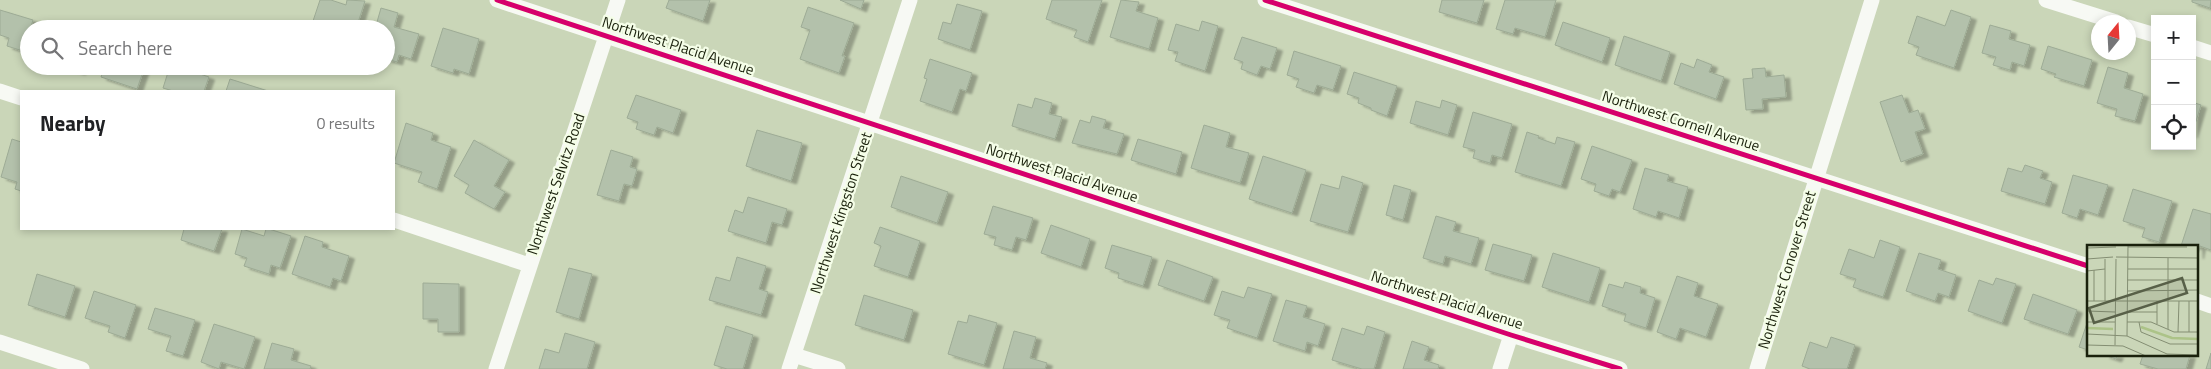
<!DOCTYPE html>
<html lang="en">
<head>
<meta charset="utf-8">
<style>
  :root { --surface:#fff; --page:#f6f6f6; --text:#202124; --muted:#757577; --line:#e0e0e0 }
  body { margin:0; font-family:"Titillium Web",sans-serif; background:var(--page); color:var(--text) }
  .controls { position:absolute; right:15px; top:15px; display:grid; overflow:hidden; border-radius:0px; box-shadow:0 2px 8px #0003 }
  .controls button { width:45px; height:45px; display:grid; place-items:center; padding:0; border:0; border-bottom:1px solid var(--line); background:var(--surface); color:var(--text); font:25px sans-serif }
  .compass { position:absolute; left:2091px; top:15px; width:45px; height:45px; border-radius:50%; background:var(--surface); box-shadow:0 2px 8px #0003; rotate:18deg }
  .list { margin:0; padding:0; list-style:none }
  h2 { display:flex; justify-content:space-between; align-items:center; height:65px; margin:0; padding:0 20px; font-size:21px }
  h2 small { font-size:16px; font-weight:400; color:var(--muted) }
  .icon { flex:none; width:28px; height:28px; fill:none; stroke:currentColor; stroke-width:2; stroke-linecap:round; stroke-linejoin:round }
  .map { position:relative; flex:none; width:2211px; height:369px; overflow:hidden }
  .search { position:absolute; background:var(--surface); box-shadow:0 2px 8px #0003; left:20px; top:20px; width:375px; height:55px; display:flex; align-items:center; gap:12px; box-sizing:border-box; padding:0 18px; border-radius:28px; color:var(--muted); font-size:19px }
  .panel { position:absolute; background:var(--surface); box-shadow:0 2px 8px #0003; left:20px; top:90px; width:375px; height:140px; border-radius:0px }
  .map>svg:first-child { display:block }
  .building { fill:#b3c1ab; stroke:#9dab95; filter:url(#shadow) }
  .lines { fill:none; stroke-linecap:round; stroke-linejoin:round }
  .minor { stroke:#f7f9f4; stroke-width:15 }
  .cycleway-casing { stroke:#f5fee8; stroke-width:8 }
  .cycleway { stroke:#d6006c; stroke-width:5 }
  .labels { text-anchor:middle; stroke-width:4.5; stroke-linejoin:round; paint-order:stroke }
  .street-label { font-size:15px; fill:#1a210c; stroke:#f5fee8 }
  .inset-river { fill:none; stroke:#acc388; stroke-width:2.5 }
  .inset-road { fill:none; stroke:#848e73; stroke-width:1 }
  .view { fill:#586048; fill-opacity:0.15; stroke:#586048; stroke-width:2.5 }
  .inset-edge { fill:none; stroke:#1a210c; stroke-width:2.5 }
</style>
</head>
<body>
<div class="map">
<svg width="2211" height="369" viewBox="0 0 2211 369">
  <defs>
    <filter id="shadow"><feDropShadow dx="5.5" dy="3" stdDeviation="1" flood-color="#0004"/></filter>
  </defs>
  <rect width="100%" height="100%" fill="#cad6b8"/>
  <path class="building" d="M320 0H331L346 5 347 0 365 1 356 29H340L313 21Z
    M669 0H710L703 21 666 8Z
    M840 0H864L861 9Z
    M1052 0H1102L1088 42 1074 37 1077 30 1046 19Z
    M1121 0 1139 2 1136 11 1158 18 1149 49 1110 37Z
    M1442 0H1484L1477 23 1439 12Z
    M1505 0H1556L1545 37 1515 28 1513 34 1496 29Z
    M2192 0H2211L2210 8 2192 2Z
    M957 4 982 11 970 50 938 39 943 22 951 24Z
    M808 7 854 23 842 56H845L839 73 800 59 810 30 801 27Z
    M381 8 398 13 394 27 419 34 411 59 399 55 397 62 386 59V29H375Z
    M0 10 33 20 23 51 7 46 9 38 0 35Z
    M1951 10 1971 17 1954 68 1916 55 1919 47 1908 43 1917 16 1945 26Z
    M1202 21 1218 26 1205 71 1175 61 1178 52 1168 50 1176 24 1199 31Z
    M1563 22 1610 38 1602 62 1555 45Z
    M1990 25 2011 31 2009 39 2030 45 2024 66 2012 62 2010 70 1993 65 1996 57 1982 53Z
    M443 28 479 39 469 74 454 69 453 73 431 66Z
    M1624 36 1670 52 1661 81 1615 65Z
    M1242 37 1277 48 1270 69 1261 66 1257 75 1241 69 1243 62 1234 59Z
    M2048 46 2092 60 2084 86 2054 77 2056 74 2041 69Z
    M1294 51 1341 66 1333 90 1317 85 1314 93 1296 87 1299 79 1287 75Z
    M930 59 972 73 966 91 960 89 952 112 920 101 927 79 924 78Z
    M1697 59 1712 65 1709 72 1724 77 1716 99 1674 84 1681 63 1694 68Z
    M62 66H82L80 72Z
    M105 66H145L137 89 101 77Z
    M170 66H176L209 77 204 91H173L163 88Z
    M2108 67 2128 73 2124 88 2143 94 2135 121 2115 116 2117 109 2097 103Z
    M1765 68 1766 77 1784 75 1786 97 1762 99 1763 109 1746 110 1743 79 1753 78 1752 69Z
    M1354 72 1397 86 1387 116 1371 110V108L1358 103 1359 98 1347 94Z
    M230 79 268 91H226Z
    M636 95 681 110 673 133 657 127 654 135 636 129 638 122 627 118Z
    M1902 95 1909 113 1918 110 1925 129 1915 132 1923 154 1901 162 1880 102Z
    M1035 98 1052 103 1049 114 1062 117 1055 139 1012 126 1018 104 1032 108Z
    M1442 100 1457 105 1448 135 1410 123 1416 101 1440 108Z
    M2192 102 2201 105 2192 135Z
    M1473 112 1512 124 1502 158 1492 155 1490 163 1473 158 1475 150 1463 147Z
    M1092 116 1106 120 1103 128 1124 134 1117 154 1072 143 1080 120 1090 123Z
    M406 123 433 133 431 140 451 147 437 189 418 182 422 172 394 163Z
    M1204 125 1230 133 1226 147 1249 153 1240 183 1191 168Z
    M757 130 802 143 791 181 746 166Z
    M1527 132 1539 136 1538 138 1555 144 1557 137 1575 142 1561 186 1515 172Z
    M12 139 21 142V191L15 189 17 182 1 177Z
    M1138 139 1182 152 1176 174 1131 160Z
    M474 140 509 160 494 186 505 192 494 209 465 193 469 185 454 176Z
    M1592 146 1632 160 1620 192 1612 189 1609 196 1594 191 1596 184 1581 179Z
    M611 150 633 157 630 167 637 169 632 186 624 184 619 201 597 195Z
    M1263 156 1306 170 1292 213 1249 199Z
    M2025 165 2043 171 2040 178 2052 182 2045 204 2001 191 2008 168 2022 172Z
    M1645 168 1669 175 1667 181 1688 187 1679 218 1658 211 1656 217 1633 209Z
    M2073 175 2108 185 2098 215 2080 209 2077 218 2062 213Z
    M901 176 948 192 937 223 891 207Z
    M1342 176 1363 183 1348 232 1310 221 1321 184 1339 189Z
    M1394 185 1411 190 1403 220 1386 215Z
    M2133 189 2172 201 2159 242 2142 237 2145 228 2123 221Z
    M748 197 787 209 782 225 772 222 766 243 728 231 735 210 743 213Z
    M993 206 1033 218 1026 240 1016 237 1012 250 994 245 996 237 984 234Z
    M2193 209 2211 214V250L2200 246 2198 256 2197 246H2181Z
    M1436 216 1456 222 1453 231 1479 238 1471 264 1445 256 1443 264 1423 258Z
    M1051 225 1090 239 1081 267 1041 253Z
    M880 227 920 241 908 277 874 266 881 246 874 243Z
    M184 229H222L214 251 181 240Z
    M242 229 264 236 266 229H269L291 236 280 268 271 265 269 274 244 266 247 258 235 254Z
    M305 236 323 242 322 247 349 256 341 281 333 278 330 287 292 274Z
    M1880 240 1900 247 1883 297 1853 287 1856 279 1840 274 1849 249 1874 258Z
    M1493 244 1532 255 1524 281 1485 270Z
    M1112 245 1152 257 1143 286 1118 278 1119 273 1105 268Z
    M1553 253 1600 268 1589 302 1542 287Z
    M1919 253 1941 260 1938 269 1956 275 1949 297 1938 293 1935 301 1906 291Z
    M737 257 766 266 759 289 768 292 761 315 709 300 716 277 730 281Z
    M1167 260 1213 277 1204 301 1158 285Z
    M569 268 592 274 579 319 556 312Z
    M37 274 75 286 65 317 28 305Z
    M1677 276 1698 283 1694 296 1718 304 1706 337 1680 328 1676 339 1657 332Z
    M1996 278 2016 284 2002 323 1968 311 1979 280 1993 285Z
    M1625 282 1641 287 1640 293 1655 298 1646 328 1624 321 1626 314 1602 306 1609 284 1623 288Z
    M423 283 459 284V332H438V319H423Z
    M1248 287 1272 294 1257 338 1227 328 1230 320 1214 315 1222 291 1244 298Z
    M94 291 136 305 125 338 108 332 110 326 85 318Z
    M2033 294 2077 310 2068 334 2024 319Z
    M864 295 913 310 904 340 855 325Z
    M1286 300 1307 306 1303 317 1325 324 1318 346 1307 342 1305 351 1273 341Z
    M155 308 195 320 183 356 166 351 171 336 148 329Z
    M969 315 997 323 984 365 948 354 958 321 967 323Z
    M2088 320V350L2079 347Z
    M214 324 255 337 244 369 221 362 219 369 201 362Z
    M726 326 753 335 743 369H727L714 365Z
    M1367 326 1385 332 1374 369H1362L1332 360 1342 328 1364 335Z
    M1014 331 1036 337 1030 358 1047 363 1045 369H1003Z
    M565 333 595 342 587 369H539L545 349 559 353Z
    M1831 337 1855 345 1847 369H1810L1802 366 1810 342 1827 348Z
    M1412 341 1429 347 1424 360 1439 365 1438 369H1403Z
    M272 343 294 349 291 360 311 366 310 369H264Z
    M2211 353V369H2206Z
    M2104 355H2118L2116 359Z
    M2143 355H2190L2186 369H2158L2140 364Z"/>
  <g class="lines">
    <path class="minor" d="M497 0 1511 335 1620 369
      M1265 0 2088 266
      M2046 0 2116 22
      M2128 27 2155 35
      M2192 47 2211 53
      M0 91 21 98
      M394 220 529 265
      M2197 301 2211 306
      M0 342 82 369
      M794 355 838 369
      M496 369 618 0
      M789 369 910 0
      M1500 369 1511 335
      M1757 369 1872 0"/>
    <g class="cycleway-casing">
      <path id="cycleway" d="M497 0 1511 335 1620 369
        M1265 0 2088 266"/>
    </g>
    <use href="#cycleway" class="cycleway"/>
  </g>
  <g class="labels">
    <g class="street-label">
      <text transform="translate(678 46) rotate(18)" y="5">Northwest Placid Avenue</text>
      <text transform="translate(1681 121) rotate(18)" y="5">Northwest Cornell Avenue</text>
      <text transform="translate(1062 173) rotate(18)" y="5">Northwest Placid Avenue</text>
      <text transform="translate(556 184) rotate(-71)" y="5">Northwest Selvitz Road</text>
      <text transform="translate(841 213) rotate(-72)" y="5">Northwest Kingston Street</text>
      <text transform="translate(1787 270) rotate(-73)" y="5">Northwest Conover Street</text>
      <text transform="translate(1447 300) rotate(18)" y="5">Northwest Placid Avenue</text>
    </g>
  </g>
  <g transform="translate(2087 245)">
    <rect width="111" height="111" fill="#cad6b8"/>
    <path class="inset-river" d="M54 82 85 93 111 94M0 83 26 84"/>
    <path class="inset-road" d="M41 2H100M0 3 29 2M29 12 112 13M81 13V84M0 14 26 12M41 24H112M0 26 18 24M40 35H112M40 46 112 45M0 56H112M7 56V25M18 56V14M70 56V79M102 56V87M0 66 28 67M40 67H70M0 77H28M40 77H64L87 87H112M52 77 54 87 83 99H112M91 87 92 56M0 89 40 91 80 109 112 110M40 91 41 0M0 100 36 101 59 111M28 100 29 14M0 111H30"/>
    <path class="view" d="M95 33 100 48 7 78 2 63Z"/>
    <rect width="111" height="111" class="inset-edge"/>
  </g>
</svg>
<div class="controls">
<button>+</button>
<button>−</button>
<button><svg class="icon" aria-label="locate" viewBox="0 0 24 24"><circle cx="12" cy="12" r="6"/><path d="M12 2v4M12 18v4M2 12h4M18 12h4"/></svg></button>
</div>
<svg class="compass" viewBox="-18 -18 36 36"><path d="M0-13l5 13h-10z" fill="#e53935"/><path d="M0 13l5-13h-10z" fill="#757577"/></svg>
<div class="search"><svg class="icon" aria-label="search" viewBox="0 0 24 24"><circle cx="10" cy="10" r="6"/><path d="M15 15l6 6"/></svg>Search here</div>
<section class="panel">
<h2>Nearby<small>0 results</small></h2>
<ul class="list">
</ul>
</section>
</div>
</body>
</html>
